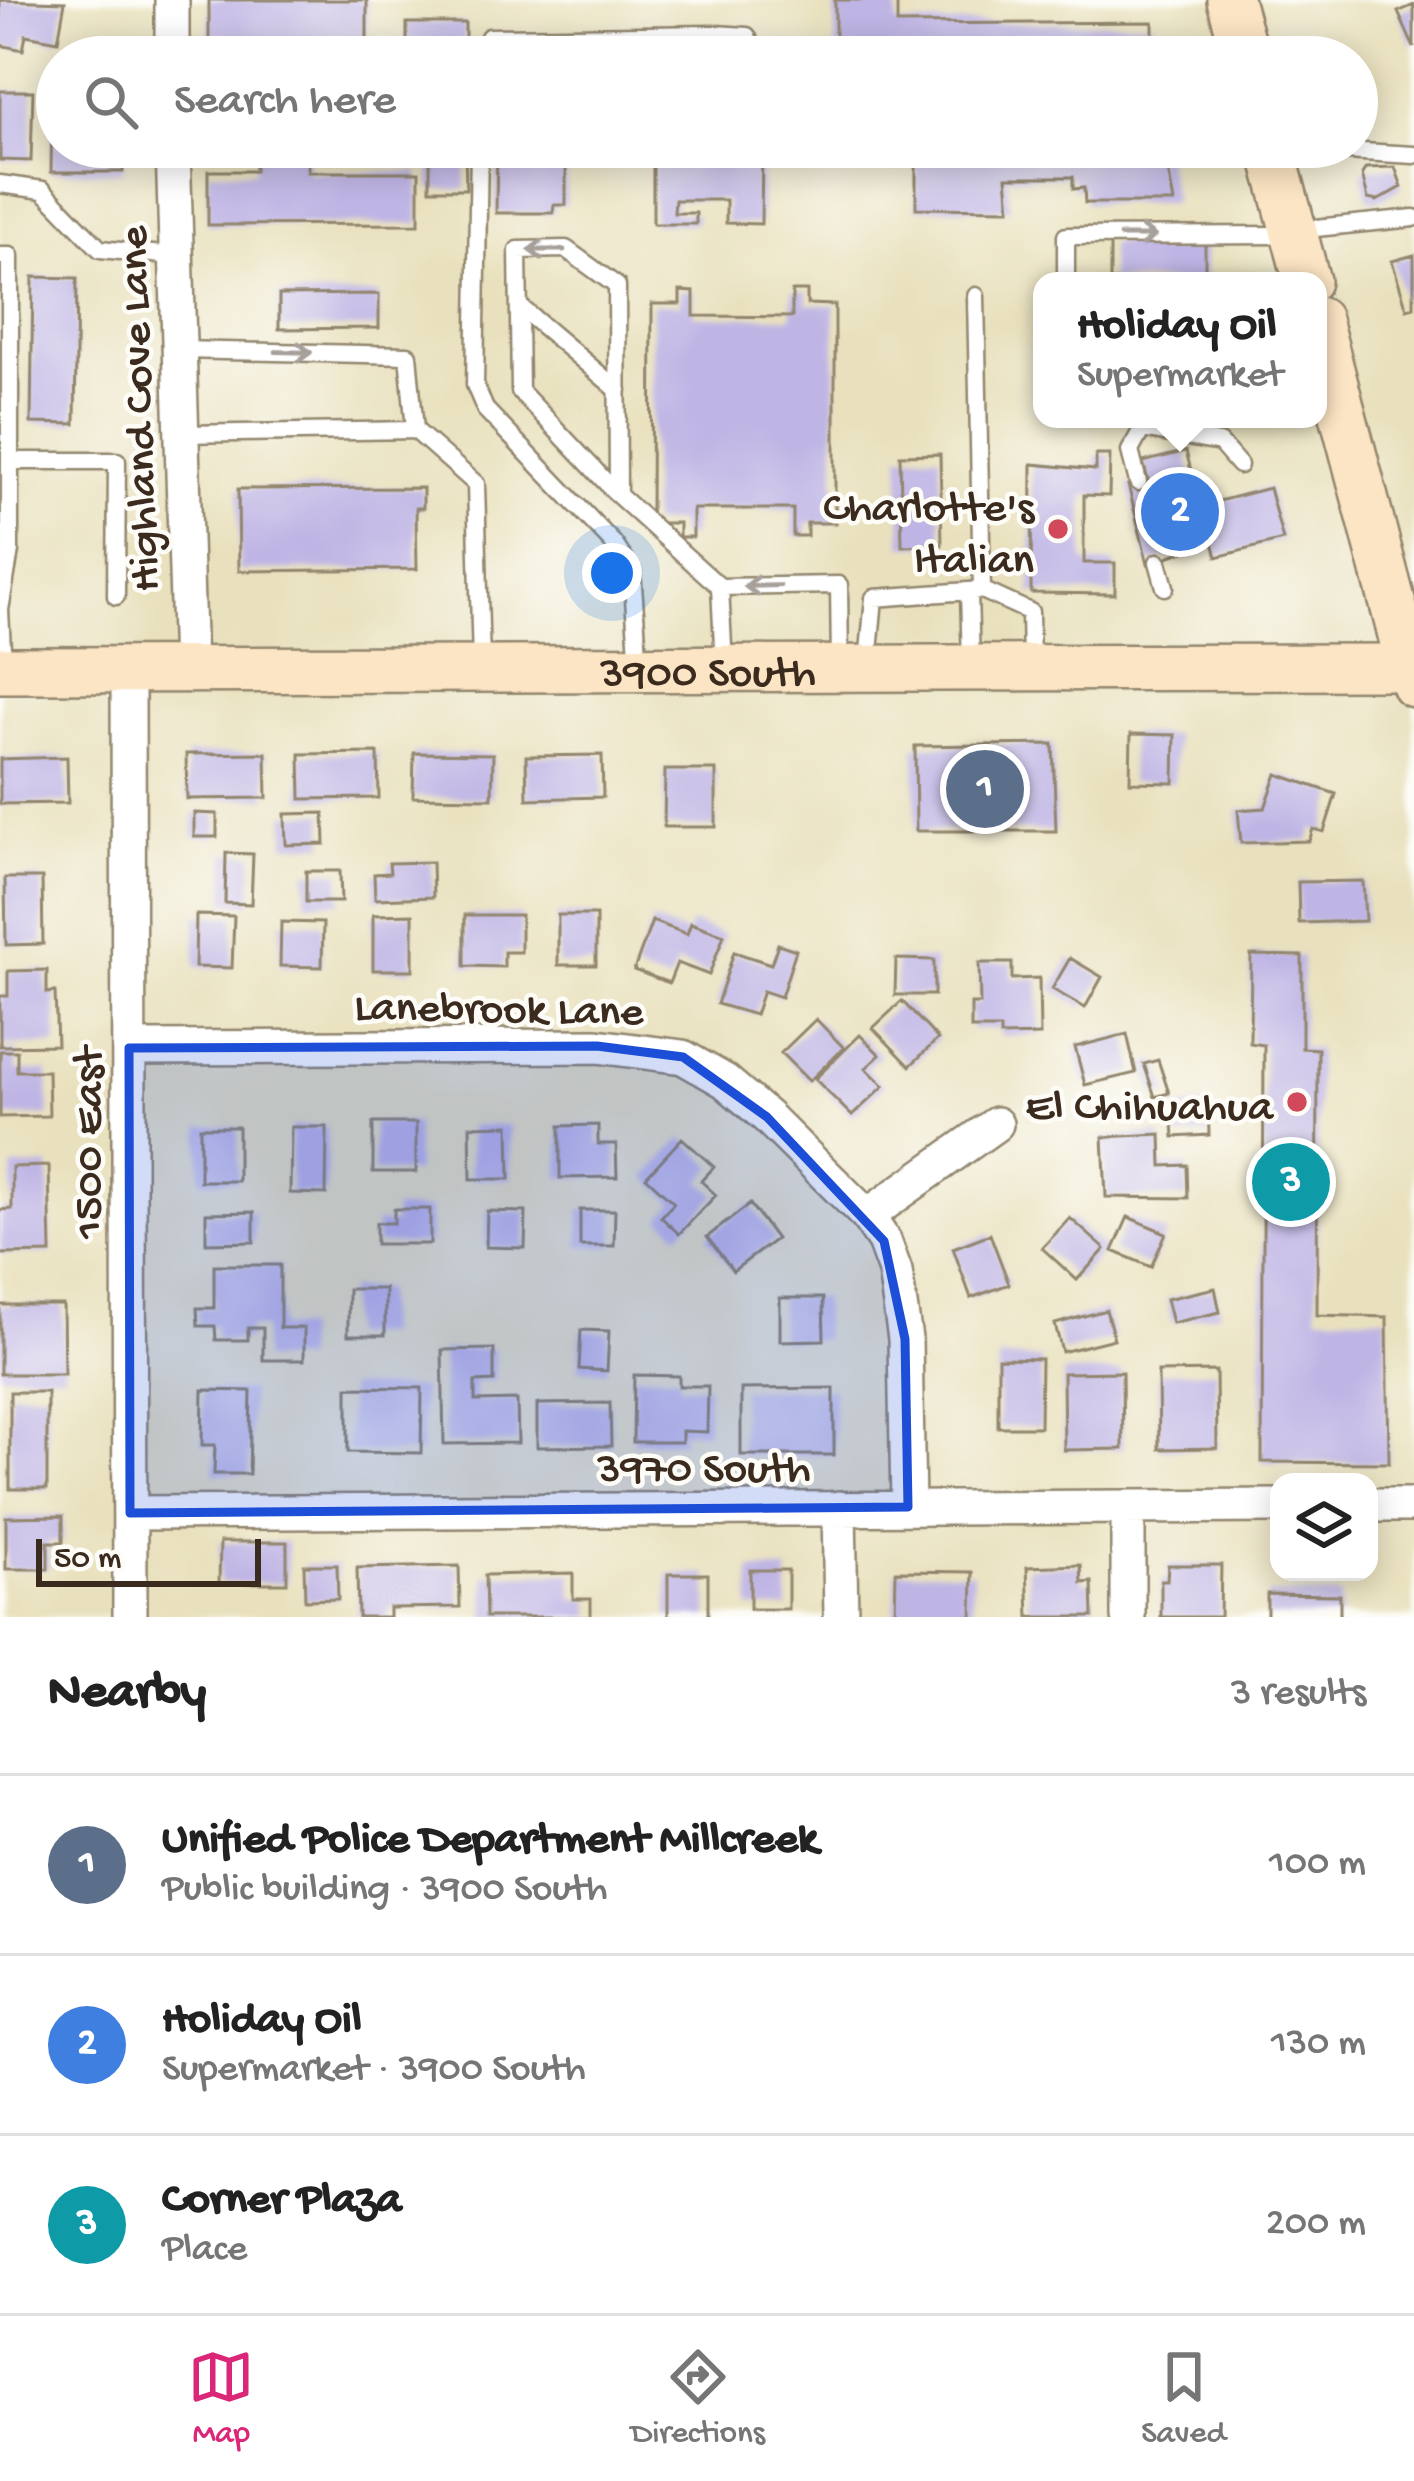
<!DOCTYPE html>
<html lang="en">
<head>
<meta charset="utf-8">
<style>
  :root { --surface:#fff; --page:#f6f6f6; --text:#222; --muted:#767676; --line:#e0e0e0; --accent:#db2777 }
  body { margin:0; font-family:"Gochi Hand",sans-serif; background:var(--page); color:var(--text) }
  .controls { position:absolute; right:36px; bottom:36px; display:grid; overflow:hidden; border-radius:24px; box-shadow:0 6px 30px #0003 }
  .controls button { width:108px; height:108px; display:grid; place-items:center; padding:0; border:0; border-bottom:3px solid var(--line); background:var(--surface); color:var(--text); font:60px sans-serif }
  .scale { position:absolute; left:36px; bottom:30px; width:225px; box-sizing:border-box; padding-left:12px; border:6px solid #3b2a1e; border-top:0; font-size:33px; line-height:42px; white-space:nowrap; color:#3b2a1e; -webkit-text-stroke:9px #fdfcf7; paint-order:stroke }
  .you { position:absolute; left:612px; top:573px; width:42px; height:42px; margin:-30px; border:9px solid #fff; border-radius:50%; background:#1a73e8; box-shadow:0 0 0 18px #1a73e833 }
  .badge { display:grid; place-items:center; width:78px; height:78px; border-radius:50%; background:var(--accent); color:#fff; font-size:39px; font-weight:700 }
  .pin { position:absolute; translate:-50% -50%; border:6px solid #fff; box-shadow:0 3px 12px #0006 }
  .popup { position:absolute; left:1033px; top:272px; width:294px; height:156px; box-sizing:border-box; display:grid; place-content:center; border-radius:24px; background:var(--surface); filter:drop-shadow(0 3px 9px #0005); font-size:39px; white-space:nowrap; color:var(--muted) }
  .popup b { font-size:45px; color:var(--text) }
  .popup::after { content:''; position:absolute; left:50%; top:100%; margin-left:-24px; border:24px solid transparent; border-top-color:var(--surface) }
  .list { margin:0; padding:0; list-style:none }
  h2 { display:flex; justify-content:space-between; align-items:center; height:156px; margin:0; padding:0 48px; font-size:51px }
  h2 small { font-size:39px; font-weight:400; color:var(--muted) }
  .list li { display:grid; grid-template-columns:78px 1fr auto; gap:36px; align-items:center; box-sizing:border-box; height:180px; padding:0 48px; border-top:3px solid var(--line) }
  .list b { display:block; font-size:45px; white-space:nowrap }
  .list p { margin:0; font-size:39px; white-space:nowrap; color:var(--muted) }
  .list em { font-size:39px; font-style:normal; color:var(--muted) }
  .icon { flex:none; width:66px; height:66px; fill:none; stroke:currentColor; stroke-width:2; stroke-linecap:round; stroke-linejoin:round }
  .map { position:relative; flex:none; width:1414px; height:1617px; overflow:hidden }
  .search { position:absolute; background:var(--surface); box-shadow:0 6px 30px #0003; left:36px; right:36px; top:36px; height:132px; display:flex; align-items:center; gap:30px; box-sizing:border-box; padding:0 42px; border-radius:66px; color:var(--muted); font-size:45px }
  .sheet { height:696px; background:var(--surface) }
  nav { display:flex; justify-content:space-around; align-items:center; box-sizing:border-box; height:168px; border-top:3px solid var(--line); background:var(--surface); font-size:33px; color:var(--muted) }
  nav a { display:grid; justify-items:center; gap:6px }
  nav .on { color:var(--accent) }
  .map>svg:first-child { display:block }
  .building { fill:#bfb5e5 }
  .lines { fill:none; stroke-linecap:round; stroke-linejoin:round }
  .service-casing { stroke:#92866e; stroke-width:21 }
  .minor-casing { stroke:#92866e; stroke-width:38 }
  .secondary-casing { stroke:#92866e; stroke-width:50 }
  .service { stroke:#fff; stroke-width:16 }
  .minor { stroke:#fff; stroke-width:33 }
  .secondary { stroke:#fce5c4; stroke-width:45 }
  .oneway { stroke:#a79f9a }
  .marked { fill:#1d4ed8; fill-opacity:0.2; stroke:#1d4ed8; stroke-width:9; stroke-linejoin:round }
  .poi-dot { fill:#d1495b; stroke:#fdfcf7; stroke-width:4.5 }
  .labels { text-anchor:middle; stroke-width:9; stroke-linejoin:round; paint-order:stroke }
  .street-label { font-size:45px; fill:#3b2a1e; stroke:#fdfcf7 }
  .poi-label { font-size:45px; fill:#3b2a1e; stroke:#fdfcf7; text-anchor:end }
</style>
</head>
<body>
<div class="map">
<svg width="1414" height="1617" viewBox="0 0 1414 1617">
  <rect width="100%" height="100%" fill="#fdfcf7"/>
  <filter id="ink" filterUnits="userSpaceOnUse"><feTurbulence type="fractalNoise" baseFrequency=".00833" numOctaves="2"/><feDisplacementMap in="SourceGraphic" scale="24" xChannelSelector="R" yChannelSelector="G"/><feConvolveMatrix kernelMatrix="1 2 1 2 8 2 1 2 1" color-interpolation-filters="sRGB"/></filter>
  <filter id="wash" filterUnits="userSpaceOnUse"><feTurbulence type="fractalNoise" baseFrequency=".004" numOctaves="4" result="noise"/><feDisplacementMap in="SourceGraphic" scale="48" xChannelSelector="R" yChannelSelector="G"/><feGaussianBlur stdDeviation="2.7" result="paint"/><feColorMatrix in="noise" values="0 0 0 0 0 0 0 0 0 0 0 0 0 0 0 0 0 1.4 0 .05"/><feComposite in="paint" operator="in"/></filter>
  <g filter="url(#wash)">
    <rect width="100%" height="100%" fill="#e9e1be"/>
    <g id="blocks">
      <path class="building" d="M0 0 65 2 58 41 26 35 23 50 0 45Z
        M209 0H367V48H308V57H255V48H209Z
        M835 0H897V24L1153 22V57H835Z
        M1414 5V48L1398 12Z
        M407 23H465V57H407Z
        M736 48V57H501V49Z
        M0 91H33L31 161 0 160Z
        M52 107H57V147H124L123 172H51Z
        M255 147H308V172H419V224L208 225V171H255Z
        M430 147H465L466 189H430Z
        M916 147H1164L1174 203H1085L1084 188 1073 189V177H1007L1010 209 916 208Z
        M497 148 566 149V205H554L553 213H496Z
        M653 151 762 152 761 224 726 223V200H675L674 213H696V224H653Z
        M1395 167 1402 187 1377 201 1368 199 1362 174 1366 168Z
        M1110 243H1205V281H1110Z
        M1414 255V307L1407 309 1392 261Z
        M33 277 77 278 75 424 31 423Z
        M680 291 694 292V316L792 317V291H807V304L835 305V523H807V536H793V509H693V537H679V523H651L652 304H680Z
        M379 294V328L279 329V295Z
        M1186 451 1209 542 1148 564 1128 485 1148 480 1143 462Z
        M940 454 942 545 902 546 900 455Z
        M1096 455H1110L1109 496 1084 495V563H1115V594L1031 593 1032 464 1096 470Z
        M423 488V508H416L417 569 239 571 238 489Z
        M1269 488 1283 540 1217 557 1203 505Z
        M1131 734 1175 735 1174 783 1130 782Z
        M1053 744 1056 831H916L915 746Z
        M266 753 267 798 187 799 186 754Z
        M378 753 379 798 301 799 300 754Z
        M414 753 493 754 492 798 413 797Z
        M602 755 603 797 527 799 526 756Z
        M67 757 68 803 0 804V759Z
        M665 770H716V827H664Z
        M1277 774 1336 794 1324 832 1313 829 1309 841 1241 843 1238 810 1265 808Z
        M194 813 217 814V837H194Z
        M324 813 325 844 286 845 285 814Z
        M226 853 253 854 251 904 225 903Z
        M432 862 433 897 375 899 374 874 390 873 389 863Z
        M306 871H340L341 902H306Z
        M5 878H42L43 944 6 945Z
        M1363 881 1365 921 1299 923 1298 882Z
        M413 914V970H373V915Z
        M196 915 234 916 232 968 195 967Z
        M465 915H521V952H504V967L465 966Z
        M558 915H596V965H558Z
        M652 921 687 934 691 923 724 935 709 975 677 963 669 983 634 970Z
        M281 922 323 923 322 967 280 966Z
        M778 944 796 950 781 997 763 991 755 1015 717 1004 734 952 771 964Z
        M1251 955 1302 956V1048L1318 1049 1317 1315 1387 1317 1389 1463 1262 1462 1264 1045 1250 1043Z
        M1070 958 1102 977 1085 1008 1052 989Z
        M896 959 934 960V995H895Z
        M979 963H1012V979L1039 978 1040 1035 1000 1036V1029H971V1004H980Z
        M47 970V993L55 992 57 1045 0 1046V996H8V971Z
        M902 1001 938 1039 910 1066 873 1028Z
        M816 1019 844 1048 809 1081 781 1053Z
        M1127 1034 1136 1073 1085 1085 1075 1047Z
        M860 1035 880 1055 866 1068 884 1086 852 1116 815 1079Z
        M0 1051H17V1071H48L49 1116 0 1117Z
        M1158 1060 1169 1093 1155 1097 1144 1064Z
        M1208 1106 1209 1135 1174 1137 1172 1108Z
        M373 1123H416V1172H373Z
        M509 1125 510 1179H471L470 1126Z
        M598 1125V1144H616L617 1177 560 1178V1126Z
        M200 1127H238V1181H200Z
        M291 1127H327L326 1194 290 1193Z
        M1161 1134 1162 1166 1187 1165 1188 1198 1106 1197 1103 1137Z
        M682 1138 714 1167 701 1181 716 1195 679 1234 661 1217 674 1203 646 1177Z
        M49 1166 51 1253 0 1254V1210L12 1209V1167Z
        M750 1204 776 1239 733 1271 707 1237Z
        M394 1209H430V1244H376V1223H394Z
        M580 1210H615L614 1246H580Z
        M487 1211 526 1212 525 1248 486 1247Z
        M254 1212V1242L206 1243V1213Z
        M1128 1217 1166 1233 1151 1267 1113 1251Z
        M1070 1218 1105 1249 1077 1280 1042 1248Z
        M990 1234 1009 1284 971 1298 953 1248Z
        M214 1265H280V1328H304V1360H263V1328H248V1340H216L215 1326H198L197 1308H214Z
        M1215 1288 1220 1312 1172 1323 1166 1299Z
        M348 1289H385V1335H348Z
        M780 1298H823L824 1340 780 1341Z
        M0 1305H63L64 1374H0Z
        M1106 1310 1114 1339 1062 1352 1055 1324Z
        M581 1330 609 1331 607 1371 579 1369Z
        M494 1349V1381L475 1382V1401L517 1400 518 1443 444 1444 442 1350Z
        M998 1358 1041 1359 1040 1427H998Z
        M1216 1371 1217 1448 1159 1449 1158 1372Z
        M1122 1372 1123 1449 1064 1450 1063 1373Z
        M634 1375 679 1376V1386H708L707 1432 682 1431V1442H633Z
        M348 1387 422 1388 421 1453 348 1452Z
        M834 1388V1455H741V1389Z
        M203 1390 251 1391 249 1474H214L215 1445H202Z
        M10 1392H47V1489H10Z
        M610 1403 611 1446 537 1447V1404Z
        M63 1516V1542H48V1569H6V1517Z
        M220 1542H287V1583H219Z
        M304 1565H337L338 1599 305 1600Z
        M1081 1565 1082 1583 1092 1582 1093 1617H1029L1027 1567Z
        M1168 1565H1221L1220 1617H1161V1580H1167Z
        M459 1566 460 1607 389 1608V1617H358L357 1568Z
        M750 1570H788V1609H750Z
        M896 1571 973 1572 972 1617H895Z
        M573 1573V1599H591V1617H486L485 1575Z
        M668 1574H708V1617H668Z
        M1267 1594 1340 1595V1617H1267Z"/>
    </g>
  </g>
  <g filter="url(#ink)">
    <use href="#blocks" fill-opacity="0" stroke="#92866e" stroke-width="3"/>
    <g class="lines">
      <g class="service-casing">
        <path id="service" d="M479 57 489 37 715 34 747 36 757 57
          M479 147 475 385 485 409 614 544 632 571 639 668
          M1273 153 1311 149 1414 155
          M0 184 43 190 100 249 174 256
          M1296 230 1414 218
          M0 256H10V551L0 610 3 669
          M1066 281V236L1290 235
          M976 296 982 590 1030 612 1031 666
          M519 306 618 390
          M178 350 408 355 415 430
          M181 434 415 430 476 484 481 664
          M10 461H117L116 596
          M1138 482 1130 451 1142 429 1220 443 1239 465
          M618 495 617 286 566 249 518 250 520 391 618 495 720 587
          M1158 562 1165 587
          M969 591 971 667
          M868 663 874 598 982 590
          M724 666 720 587 839 585 840 666"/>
      </g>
      <g class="minor-casing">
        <path id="minor" d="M172 0V57
          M173 147 189 669
          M128 669 130 1617
          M129 1048 597 1046 683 1057 725 1081 767 1117 867 1216 884 1241 895 1271 905 1339 908 1507
          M867 1216 996 1124
          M1369 1505H1414
          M1128 1507V1617
          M839 1508 841 1617
          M130 1513 1279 1506"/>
      </g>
      <g class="secondary-casing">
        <g id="secondary">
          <path d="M1230 0 1246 57"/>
          <path d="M1271 147 1307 281"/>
          <path d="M1318 320 1414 684"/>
          <path id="s1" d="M0 670 1414 667"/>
        </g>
      </g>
      <use href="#service" class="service"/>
      <use href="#minor" class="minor"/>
      <use href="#secondary" class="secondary"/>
    </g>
    <defs><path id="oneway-shaft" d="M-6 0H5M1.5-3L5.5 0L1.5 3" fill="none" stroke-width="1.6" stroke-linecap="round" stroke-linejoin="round" transform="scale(3)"/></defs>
    <g class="oneway">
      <use href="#oneway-shaft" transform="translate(1138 236)"/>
      <use href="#oneway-shaft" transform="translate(546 250) rotate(-180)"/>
      <use href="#oneway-shaft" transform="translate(294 352) rotate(1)"/>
      <use href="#oneway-shaft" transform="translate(762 586) rotate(179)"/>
    </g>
  </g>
  <path class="marked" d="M597 1046 683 1057 767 1117 884 1241 905 1339 908 1507 130 1513 129 1048Z"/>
  <g class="poi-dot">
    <circle cx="1058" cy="529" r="12"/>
    <circle cx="1297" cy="1102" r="12"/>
  </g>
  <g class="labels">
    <g class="street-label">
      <text transform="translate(135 409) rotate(-92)" y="16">Highland Cove Lane</text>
      <text dy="16" stroke="none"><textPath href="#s1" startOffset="708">3900 South</textPath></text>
      <text transform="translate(499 1005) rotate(1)" y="16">Lanebrook Lane</text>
      <text transform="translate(84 1143) rotate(-90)" y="16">1500 East</text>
      <text x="704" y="1480">3970 South</text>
    </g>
    <g class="poi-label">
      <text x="1034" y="519">Charlotte's<tspan x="1034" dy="52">Italian</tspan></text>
      <text x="1273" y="1118">El Chihuahua</text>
    </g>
  </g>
</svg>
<div class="controls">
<button><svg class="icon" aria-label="layers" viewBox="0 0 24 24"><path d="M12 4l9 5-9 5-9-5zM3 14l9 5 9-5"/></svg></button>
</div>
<div class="scale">50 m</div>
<div class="you"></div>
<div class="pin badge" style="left:985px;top:789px;background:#5c6f8a">1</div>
<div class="pin badge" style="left:1180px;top:512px;background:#3f7fe0">2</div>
<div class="popup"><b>Holiday Oil</b>Supermarket</div>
<div class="pin badge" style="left:1291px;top:1182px;background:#0f9aa8">3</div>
<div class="search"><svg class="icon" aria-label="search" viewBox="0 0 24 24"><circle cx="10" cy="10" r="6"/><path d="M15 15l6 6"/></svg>Search here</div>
</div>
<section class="sheet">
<h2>Nearby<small>3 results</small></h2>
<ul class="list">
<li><span class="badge" style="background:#5c6f8a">1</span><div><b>Unified Police Department Millcreek</b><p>Public building · 3900 South</p></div><em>100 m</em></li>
<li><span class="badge" style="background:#3f7fe0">2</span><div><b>Holiday Oil</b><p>Supermarket · 3900 South</p></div><em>130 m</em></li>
<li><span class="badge" style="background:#0f9aa8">3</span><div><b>Corner Plaza</b><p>Place</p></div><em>200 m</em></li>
</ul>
</section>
<nav>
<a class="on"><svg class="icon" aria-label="map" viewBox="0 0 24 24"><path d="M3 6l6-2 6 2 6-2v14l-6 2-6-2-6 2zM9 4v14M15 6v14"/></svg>Map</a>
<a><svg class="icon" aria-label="directions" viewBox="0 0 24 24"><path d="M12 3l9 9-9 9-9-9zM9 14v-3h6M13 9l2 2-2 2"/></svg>Directions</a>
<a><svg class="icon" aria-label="saved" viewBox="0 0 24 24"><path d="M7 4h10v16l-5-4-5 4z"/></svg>Saved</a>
</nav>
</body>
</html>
